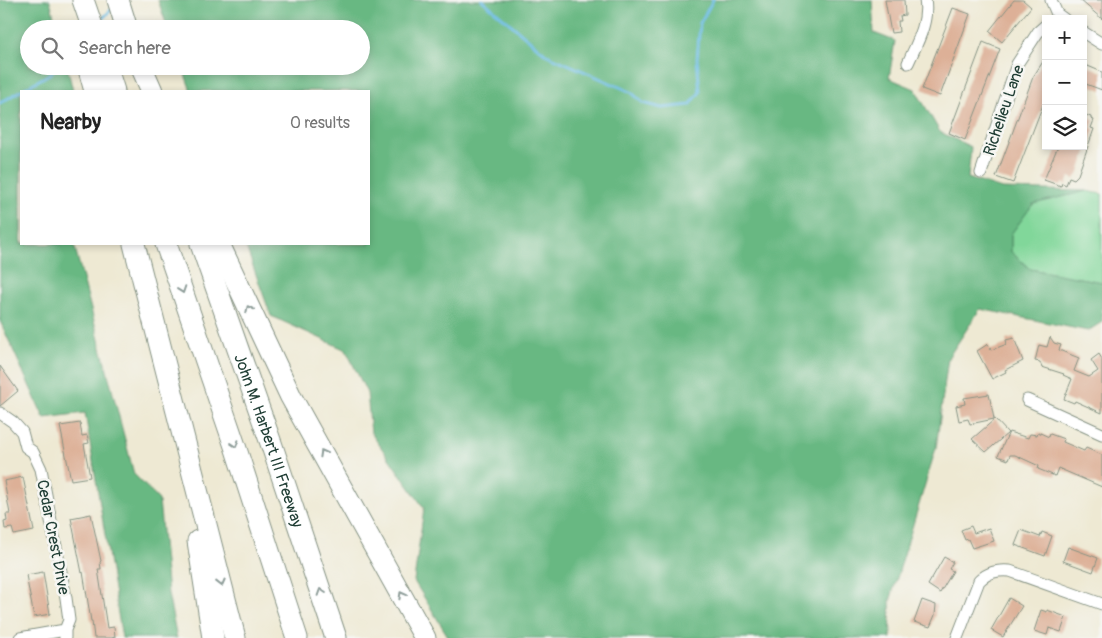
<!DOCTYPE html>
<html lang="en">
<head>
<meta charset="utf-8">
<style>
  :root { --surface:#fff; --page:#f2f2f2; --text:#222; --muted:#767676; --line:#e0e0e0 }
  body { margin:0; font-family:Pangolin,sans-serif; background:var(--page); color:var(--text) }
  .controls { position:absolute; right:15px; top:15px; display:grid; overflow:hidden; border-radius:0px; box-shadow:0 2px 8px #0003 }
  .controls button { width:45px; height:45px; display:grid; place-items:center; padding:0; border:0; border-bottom:1px solid var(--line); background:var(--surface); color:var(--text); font:25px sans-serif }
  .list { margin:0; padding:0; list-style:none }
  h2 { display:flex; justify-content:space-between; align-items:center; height:65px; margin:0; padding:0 20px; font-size:21px }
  h2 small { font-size:16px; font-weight:400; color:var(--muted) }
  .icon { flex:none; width:28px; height:28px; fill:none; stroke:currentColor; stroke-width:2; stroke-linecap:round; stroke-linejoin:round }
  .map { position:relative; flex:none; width:1102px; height:638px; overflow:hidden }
  .search { position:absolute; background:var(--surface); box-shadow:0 2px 8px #0003; left:20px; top:20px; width:350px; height:55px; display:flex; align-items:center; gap:12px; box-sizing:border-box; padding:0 18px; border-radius:28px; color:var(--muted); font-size:19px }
  .panel { position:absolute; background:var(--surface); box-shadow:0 2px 8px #0003; left:20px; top:90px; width:350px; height:155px; border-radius:0px }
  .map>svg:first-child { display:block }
  .green { fill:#81d79a; stroke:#508a67 }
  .forest { fill:#68b882; stroke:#447a5b }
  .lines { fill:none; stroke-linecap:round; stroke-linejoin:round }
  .stream { stroke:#69bbe4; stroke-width:3 }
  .building { fill:#ddb097 }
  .street-casing { stroke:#869384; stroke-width:13 }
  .highway-casing { stroke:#869384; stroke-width:23 }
  .street { stroke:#fff; stroke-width:11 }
  .highway { stroke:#fff; stroke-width:21 }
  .oneway { stroke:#8f9e9a }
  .labels { text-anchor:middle; stroke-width:5; stroke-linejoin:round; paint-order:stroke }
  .street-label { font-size:16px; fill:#1f3d34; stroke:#f6f6f2 }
</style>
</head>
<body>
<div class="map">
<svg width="1102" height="638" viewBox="0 0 1102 638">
  <rect width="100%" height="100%" fill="#f6f6f2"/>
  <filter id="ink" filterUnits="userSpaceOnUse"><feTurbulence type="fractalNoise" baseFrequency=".02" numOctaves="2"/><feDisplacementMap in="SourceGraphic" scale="10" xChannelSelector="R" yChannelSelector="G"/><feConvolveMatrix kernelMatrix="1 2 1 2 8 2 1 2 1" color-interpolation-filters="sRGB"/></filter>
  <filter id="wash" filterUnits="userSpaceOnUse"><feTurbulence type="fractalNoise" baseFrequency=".0096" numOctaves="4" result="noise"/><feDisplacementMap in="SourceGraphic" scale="20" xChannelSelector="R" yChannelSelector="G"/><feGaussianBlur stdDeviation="1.12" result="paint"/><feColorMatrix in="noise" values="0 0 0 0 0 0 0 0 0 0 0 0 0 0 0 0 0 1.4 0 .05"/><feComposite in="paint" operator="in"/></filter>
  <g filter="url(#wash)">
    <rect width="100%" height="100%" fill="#eee9d3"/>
    <path class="green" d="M1086 191 1102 194V282L1030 269 1011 252V234L1033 204Z"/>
    <path class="forest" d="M0 0H50L57 29H29V66H67L73 91H21V244H74L134 474 159 500 168 594 177 638H122L85 413 44 418 0 321Z
      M158 0H872L874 33 895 41 889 78 915 89 940 132 971 147 968 178 1002 189 1086 191 1033 204 1011 234V252L1030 269 1102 282V322L1088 331 980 309 948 358 936 448 890 601 891 638H449L414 581 424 508 371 433 367 393 346 350 271 316 245 244H369V91H191L182 66H361V29H168Z"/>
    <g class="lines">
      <path class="stream" d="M482 0 547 55 631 92 643 103 662 108 690 105 700 92 697 59 700 23 713 0
        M100 21 113 8
        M0 103 51 73 57 66"/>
    </g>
    <g id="blocks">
      <path class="building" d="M885 0H904L905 15 900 16 901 21H898L899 32 891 33Z
        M1014 0H1023L1031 7 1002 42 989 31Z
        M1080 0H1102V19Z
        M953 8 970 14 940 96 922 89Z
        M983 42 1000 49 965 140 949 133Z
        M1046 57V93L1044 102 1013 183 996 177 1033 77Z
        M1083 64 1102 72V90L1083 83Z
        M1083 114 1091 117V119L1094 120 1091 128 1094 129 1078 175 1074 179 1069 177 1066 185 1062 183 1061 186 1044 180 1058 146H1083Z
        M1050 337 1054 343 1061 345 1059 350 1079 358 1074 371 1089 377 1098 371 1091 360 1099 354 1102 359V413L1075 401 1074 403 1064 399 1072 379 1063 375 1064 374 1042 367 1040 362 1035 361 1039 345 1047 347Z
        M1014 338 1023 361 1005 370 1006 372 992 379 977 351 988 344 991 350 1007 344 1006 340Z
        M0 366 18 391 0 406Z
        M989 394 994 419 970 424 968 419 959 421 956 406 965 404 964 398Z
        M995 419 1008 433 986 452 972 439Z
        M80 423 82 436 87 435 89 443 84 444 90 477 71 480 60 426Z
        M1009 432 1028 438 1030 434 1037 435 1038 432 1049 437 1050 434 1064 439 1063 442 1084 451 1086 448 1102 455V487L1058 468 1055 476 1038 469 1039 466 1015 455H1010L1008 460 998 456Z
        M23 477 34 531 14 535 12 528 5 529 4 522 7 521 6 514H10L4 481Z
        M91 514 101 561 100 562 101 569H98L107 628 114 627 115 637 111 638H94L92 621H91L83 572 82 573 71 518Z
        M971 526 974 533 989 528 994 541 972 548 968 539 965 540 961 530Z
        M1021 530 1040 537 1042 532 1052 536 1045 556 1015 545Z
        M1068 547 1098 558 1093 572 1063 561Z
        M944 557 953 562 949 569 953 571 940 593 928 585Z
        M43 572 50 614 34 617 26 575Z
        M1009 598 1022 606 1003 637 991 630Z
        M922 600 936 605 935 615 930 627 914 622Z
        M1041 610 1047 612V610L1066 617 1061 632 1049 628 1047 635 1034 631Z"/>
    </g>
  </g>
  <g filter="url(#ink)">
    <use href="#blocks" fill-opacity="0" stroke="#869384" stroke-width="1"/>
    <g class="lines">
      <g class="street-casing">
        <path id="street" d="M1051 0 1057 14 1064 19
          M1083 32 1102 44
          M908 63C917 43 929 22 925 0
          M981 173 1017 64 1038 32 1046 25
          M1027 400 1102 434
          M0 413 13 422 22 432 26 447 33 452 41 469 66 598 69 620 65 630V638
          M20 638 65 630
          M957 638 979 581C988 572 997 570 1010 571L1102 604"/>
      </g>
      <g class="highway-casing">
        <g id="highway">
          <path d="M83 0 93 29"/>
          <path d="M118 0 127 29"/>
          <path d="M88 66 95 91"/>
          <path d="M106 66 114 91"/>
          <path d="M141 66 152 91"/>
          <path d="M134 244 235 638"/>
          <path d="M166 244 235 446 297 638"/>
          <path id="s1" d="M201 244 272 446 336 638"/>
          <path d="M219 244 291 397 425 638"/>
          <path d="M198 541 213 638"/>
        </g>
      </g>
      <use href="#street" class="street"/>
      <use href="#highway" class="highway"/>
    </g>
    <defs><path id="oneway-chevron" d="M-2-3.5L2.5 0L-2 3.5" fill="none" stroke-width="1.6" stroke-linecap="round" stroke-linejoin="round" transform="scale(1.25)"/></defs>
    <g class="oneway">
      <use href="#oneway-chevron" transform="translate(182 290) rotate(71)"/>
      <use href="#oneway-chevron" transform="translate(249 309) rotate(-116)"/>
      <use href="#oneway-chevron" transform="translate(235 444) rotate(72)"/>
      <use href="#oneway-chevron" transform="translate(323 453) rotate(-119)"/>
      <use href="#oneway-chevron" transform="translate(221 583) rotate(76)"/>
      <use href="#oneway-chevron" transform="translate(321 592) rotate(-108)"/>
      <use href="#oneway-chevron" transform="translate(402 595) rotate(-119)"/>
    </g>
  </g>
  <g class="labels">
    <g class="street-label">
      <text transform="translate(1003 110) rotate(-71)" y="6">Richelieu Lane</text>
      <text dy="6" stroke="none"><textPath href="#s1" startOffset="208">John M. Harbert III Freeway</textPath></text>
      <text transform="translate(54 537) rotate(79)" y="6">Cedar Crest Drive</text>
    </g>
  </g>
</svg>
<div class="controls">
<button>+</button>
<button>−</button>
<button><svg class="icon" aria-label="layers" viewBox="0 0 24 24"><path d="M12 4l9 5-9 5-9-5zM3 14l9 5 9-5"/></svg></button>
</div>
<div class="search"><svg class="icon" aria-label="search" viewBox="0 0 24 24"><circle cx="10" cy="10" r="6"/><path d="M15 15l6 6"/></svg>Search here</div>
<section class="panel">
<h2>Nearby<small>0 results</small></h2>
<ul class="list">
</ul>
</section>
</div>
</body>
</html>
